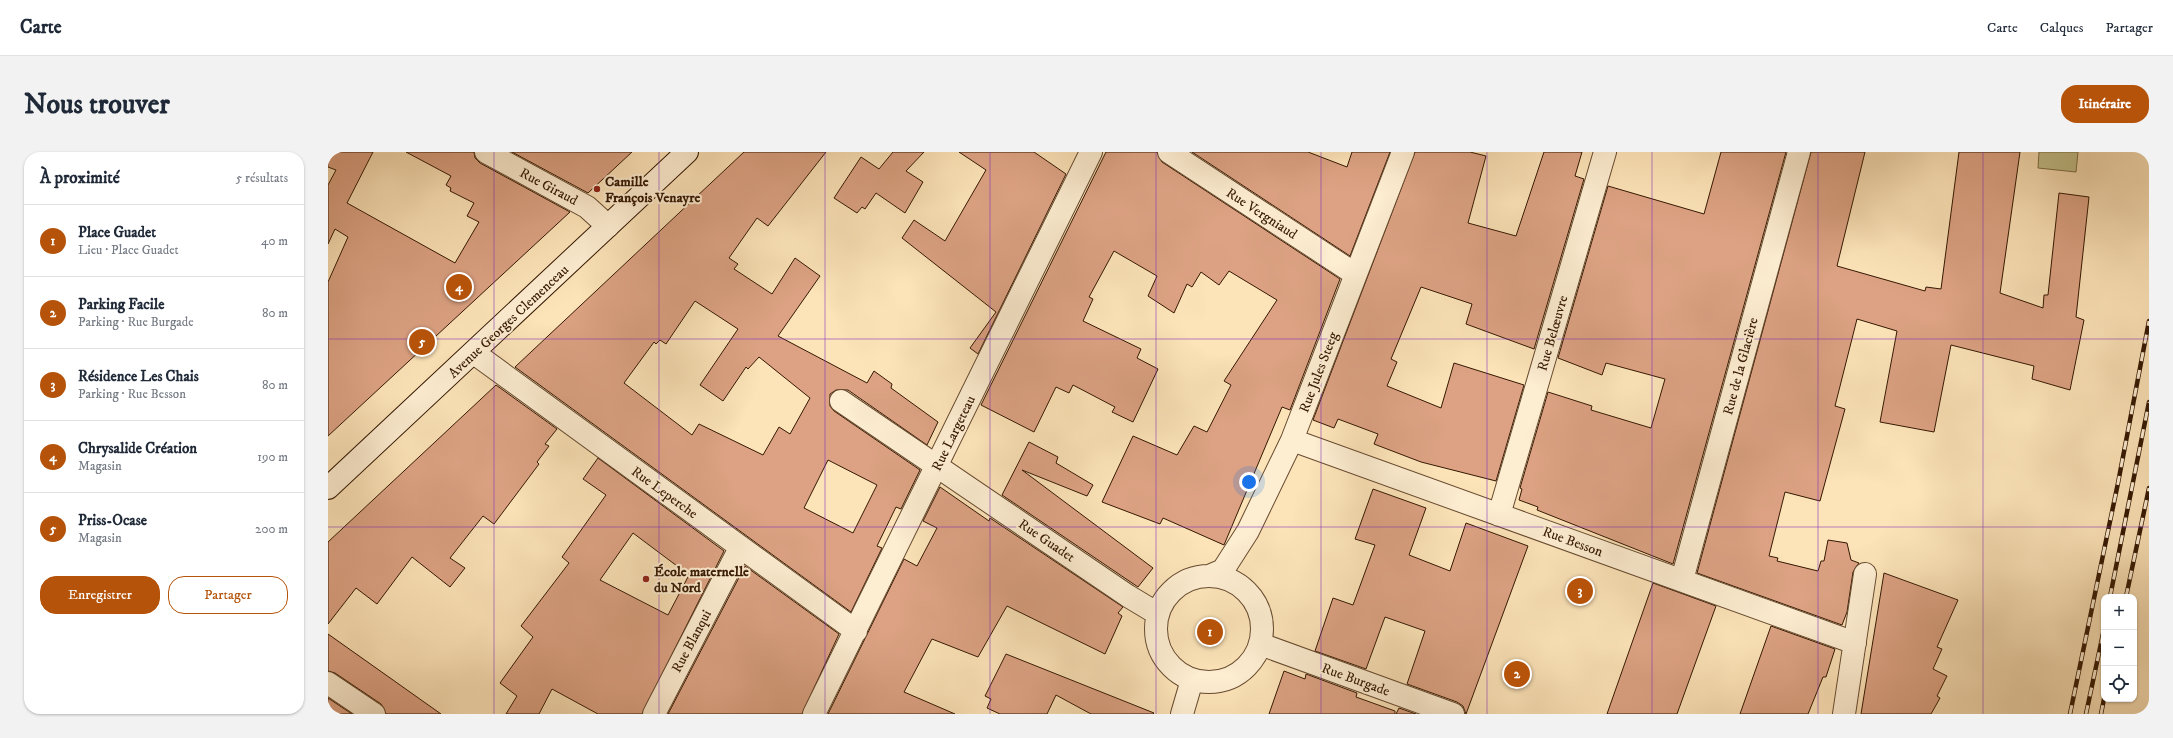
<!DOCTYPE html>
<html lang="fr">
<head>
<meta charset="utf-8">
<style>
  :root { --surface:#fff; --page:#f2f2f3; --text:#1f2937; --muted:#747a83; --line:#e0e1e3; --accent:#b45309 }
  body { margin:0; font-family:"IM FELL DW Pica",serif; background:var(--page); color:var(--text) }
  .controls { position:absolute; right:12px; bottom:12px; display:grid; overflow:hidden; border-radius:8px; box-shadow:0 1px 3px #0004 }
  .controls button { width:36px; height:36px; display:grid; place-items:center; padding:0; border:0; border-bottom:1px solid var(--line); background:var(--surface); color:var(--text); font:20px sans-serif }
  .you { position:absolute; left:921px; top:330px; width:14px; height:14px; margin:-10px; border:3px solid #fff; border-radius:50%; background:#1a73e8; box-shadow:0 0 0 6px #1a73e833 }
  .badge { display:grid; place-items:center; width:26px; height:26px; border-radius:50%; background:var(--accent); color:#fff; font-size:13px; font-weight:700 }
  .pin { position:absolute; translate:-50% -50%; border:2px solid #fff; box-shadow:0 1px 4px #0006 }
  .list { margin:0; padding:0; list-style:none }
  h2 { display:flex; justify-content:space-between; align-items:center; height:52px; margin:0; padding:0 16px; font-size:17px }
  h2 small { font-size:13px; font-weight:400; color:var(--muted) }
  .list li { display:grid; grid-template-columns:26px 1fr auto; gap:12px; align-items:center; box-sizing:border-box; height:72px; padding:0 16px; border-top:1px solid var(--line) }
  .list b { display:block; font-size:15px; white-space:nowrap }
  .list p { margin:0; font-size:13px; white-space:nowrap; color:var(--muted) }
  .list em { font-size:13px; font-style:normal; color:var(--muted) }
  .actions { display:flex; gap:8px; padding:12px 16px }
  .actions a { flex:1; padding:9px 0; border:1px solid var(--accent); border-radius:16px; text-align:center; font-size:14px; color:var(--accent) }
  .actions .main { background:var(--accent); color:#fff }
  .icon { flex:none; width:22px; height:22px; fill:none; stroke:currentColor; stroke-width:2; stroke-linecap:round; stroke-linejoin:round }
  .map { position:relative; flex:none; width:1821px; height:562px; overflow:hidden; border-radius:16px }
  header { display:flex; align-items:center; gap:24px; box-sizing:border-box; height:56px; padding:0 20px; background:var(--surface); border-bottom:1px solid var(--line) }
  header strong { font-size:19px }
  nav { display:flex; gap:22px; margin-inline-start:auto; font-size:14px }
  .intro { display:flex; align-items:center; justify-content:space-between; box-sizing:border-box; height:96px; padding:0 24px }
  h1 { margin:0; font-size:28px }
  .button { padding:10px 18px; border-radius:16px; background:var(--accent); color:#fff; font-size:14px; font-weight:700 }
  main { display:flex; gap:24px; padding:0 24px }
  aside { flex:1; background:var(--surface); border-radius:16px; box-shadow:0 1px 3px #0004 }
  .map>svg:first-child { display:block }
  .green { fill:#c4c28b; stroke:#7c6d46 }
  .building { fill:#dca283; stroke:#351802; fill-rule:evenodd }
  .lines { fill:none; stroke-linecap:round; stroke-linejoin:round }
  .minor-casing { stroke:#674b30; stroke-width:24 }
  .secondary-casing { stroke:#351802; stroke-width:24 }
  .minor { stroke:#fdedd1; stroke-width:22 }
  .secondary { stroke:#fdedd1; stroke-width:22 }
  .rail-casing { stroke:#351802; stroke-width:4.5 }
  .rail { stroke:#fdedd1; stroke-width:3; stroke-dasharray:9; stroke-linecap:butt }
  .grid { fill:none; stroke:#7b2cbf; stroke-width:1; stroke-opacity:0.55 }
  .poi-dot { fill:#8f2418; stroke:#fdedd1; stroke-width:1.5 }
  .labels { text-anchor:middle; stroke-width:4; stroke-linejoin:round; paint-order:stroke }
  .poi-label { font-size:14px; font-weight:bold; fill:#351802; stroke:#fdedd1; text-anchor:start }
  .street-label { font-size:14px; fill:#351802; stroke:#fdedd1 }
</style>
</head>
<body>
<header>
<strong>Carte</strong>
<nav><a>Carte</a><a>Calques</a><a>Partager</a></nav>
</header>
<div class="intro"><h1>Nous trouver</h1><a class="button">Itinéraire</a></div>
<main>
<aside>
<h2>À proximité<small>5 résultats</small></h2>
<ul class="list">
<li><span class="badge">1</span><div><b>Place Guadet</b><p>Lieu · Place Guadet</p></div><em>40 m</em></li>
<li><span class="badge">2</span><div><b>Parking Facile</b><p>Parking · Rue Burgade</p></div><em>80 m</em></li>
<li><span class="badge">3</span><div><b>Résidence Les Chais</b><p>Parking · Rue Besson</p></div><em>80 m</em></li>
<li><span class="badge">4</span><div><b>Chrysalide Création</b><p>Magasin</p></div><em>190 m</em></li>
<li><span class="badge">5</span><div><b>Priss-Ocase</b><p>Magasin</p></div><em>200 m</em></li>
</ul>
<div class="actions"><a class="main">Enregistrer</a><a>Partager</a></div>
</aside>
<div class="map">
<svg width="1821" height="562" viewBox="0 0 1821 562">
  <rect width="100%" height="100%" fill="#fce3b8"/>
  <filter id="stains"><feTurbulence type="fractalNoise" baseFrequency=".005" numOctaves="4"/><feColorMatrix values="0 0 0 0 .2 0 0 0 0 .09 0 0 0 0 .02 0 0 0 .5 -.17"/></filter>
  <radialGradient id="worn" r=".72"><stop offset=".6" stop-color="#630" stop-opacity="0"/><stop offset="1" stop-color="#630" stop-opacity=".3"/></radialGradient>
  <path class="green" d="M1711 0H1750L1748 20 1710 16Z"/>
  <path class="building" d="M0 0H45L19 51 127 111 151 70 139 64 146 51 122 39 123 36 118 33 123 24 78 0H146L147 6 152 11 242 60 0 284V130L20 85 7 77 0 92V33L8 18 0 15Z
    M184 0H304L260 41Z
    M416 0H498L440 74 429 66 401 106 410 112 406 117 444 142 467 106 492 124 450 184 539 231 546 219 564 232 563 236 610 270 599 293 520 238H508L502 242V254L506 259 592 318 573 357 568 355 549 394 554 396 523 460 187 215ZM367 149 410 177 372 233 395 249 418 215 420 217 431 205 482 246 462 282 451 275 435 303 371 272 364 283 296 231 326 190 328 192 332 188 338 192ZM500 308 549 333 525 381 476 356Z
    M565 0H596L578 19 595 30 577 61 548 41 537 57 534 55 529 61 506 46 533 5 551 17Z
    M631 0H706L738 22 650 202 642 196 668 160 574 86 586 68 617 89 658 18Z
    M778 0H829L834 10 1012 127 962 258 954 255 896 393 835 366 832 372 774 350 805 284 849 303 866 274 879 280 903 233 896 229 949 148 901 119 891 133 873 120 864 135 859 132 846 161 820 144 829 124 786 99 761 145 765 147 755 169 813 197 809 206 830 217 805 270 784 260 787 255 745 233 741 241 728 235 706 280 653 253Z
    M864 0H980L1019 15 1024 0H1062L1022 104Z
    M1087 0H1142L1158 4 1140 71 1188 84 1216 0H1254L1247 24 1256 27 1206 197 1138 172 1144 152 1093 135 1063 207 1069 210 1059 234 1113 256 1126 211 1196 233 1168 329 1093 310 1046 292 1050 282 1010 267 1006 276 985 268Z
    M1393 0H1458L1345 412 1209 358 1210 355 1191 348 1194 337 1192 336 1220 240 1264 254 1263 258 1323 276 1337 227 1278 211 1274 223 1230 206 1280 34 1376 62Z
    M1483 0H1537L1509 114 1597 139 1598 135 1613 137 1631 0H1692L1672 141 1715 156 1716 143H1720L1731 41 1761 45 1748 165 1756 168 1742 238 1704 227 1706 214 1623 193 1606 280 1552 270 1569 179 1529 167 1507 254 1517 257 1492 349 1457 340 1441 404 1450 406 1449 409 1490 419 1493 409H1496L1500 388 1519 391 1523 408 1531 411 1525 420 1519 460 1514 473 1369 421Z
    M168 233 229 277 217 292 221 294 209 310 211 312 166 372 155 364 122 406 137 416 122 435 84 405 49 452 28 436 0 472V390Z
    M701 290 730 305 728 311 765 333 759 344 694 318 825 416 810 435 674 343Z
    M270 306 396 399 314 562H270L224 537 211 562H178L189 544 172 531 205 485 193 474 241 411 234 405 278 343 255 327ZM305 381 361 423 340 463 272 428Z
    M612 335 661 369 662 366 795 455 790 461 794 464 777 502 679 454 650 505 604 487 576 540 627 562H500L576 407 589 414 609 376 595 369Z
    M1045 337 1098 356 1081 403 1122 419 1138 371 1200 394 1138 562 1135 554 1129 550 1079 532 1097 479 1057 465 1038 517 987 499 1005 446 1025 453 1047 393 1027 387Z
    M417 414 511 482 474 562H340Z
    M1556 421 1630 448 1609 495 1614 497 1605 517 1619 524 1609 544 1612 546 1603 562H1533Z
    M1325 431 1388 454 1349 562H1279Z
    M1443 474 1507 497 1498 525H1495L1480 562H1412Z
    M0 482 65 528 113 562H58L53 552 7 521 0 519Z
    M678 502 826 561 825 562H763L728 543 719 562H672L659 556 663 547 657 544Z
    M956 519 977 527 978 522 1029 541 1028 545 1067 559V562H941Z
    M0 546 24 562H0Z
    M1071 556 1088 562H1068Z"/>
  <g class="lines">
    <g class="minor-casing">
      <path id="minor" d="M158 0 259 55 280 74
        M841 0 1027 122
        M146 201 528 479
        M513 249 800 444 830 462
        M964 288 1527 491
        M1171 363 1277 0
        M881 424 895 418 920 379 964 288 1075 0
        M828 477a53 53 0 1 1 106 0a53 53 0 1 1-106 0Z
        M1354 428 1471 0
        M932 492 1125 562
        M0 531 46 562
        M326 562 412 396
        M486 562 763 0
        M854 562 864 528
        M1516 562 1537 422"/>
    </g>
    <g class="secondary-casing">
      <path id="secondary" d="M0 336 359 0"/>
    </g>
    <use href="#minor" class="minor"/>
    <use href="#secondary" class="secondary"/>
    <g class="rail-casing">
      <path id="rail" d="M1782 445 1821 250
        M1798 445 1821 336
        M1742 562 1790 331 1821 169
        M1758 562 1776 477
        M1773 562 1776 547"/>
    </g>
    <use href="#rail" class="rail"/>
  </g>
  <path class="grid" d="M166 0V562M331 0V562M497 0V562M662 0V562M828 0V562M993 0V562M1159 0V562M1324 0V562M1490 0V562M1655 0V562M0 187H1821M0 375H1821"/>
  <g class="poi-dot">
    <circle cx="269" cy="37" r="4"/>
    <circle cx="318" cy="427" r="4"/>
  </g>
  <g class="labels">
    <g class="poi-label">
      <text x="277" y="34">Camille<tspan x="277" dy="16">François Venayre</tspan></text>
      <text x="326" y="424">École maternelle<tspan x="326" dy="16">du Nord</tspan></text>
    </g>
    <g class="street-label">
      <text transform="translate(221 34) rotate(28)" y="5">Rue Giraud</text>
      <text transform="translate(934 61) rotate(33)" y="5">Rue Vergniaud</text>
      <text transform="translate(180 169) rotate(-43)" y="5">Avenue Georges Clemenceau</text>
      <text transform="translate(1224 181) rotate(-74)" y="5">Rue Belœuvre</text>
      <text transform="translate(1412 214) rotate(-75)" y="5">Rue de la Glacière</text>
      <text transform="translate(990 220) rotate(-69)" y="5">Rue Jules Steeg</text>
      <text transform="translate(625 281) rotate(-64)" y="5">Rue Largeteau</text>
      <text transform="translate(337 340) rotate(36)" y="5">Rue Leperche</text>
      <text transform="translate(719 388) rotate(34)" y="5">Rue Guadet</text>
      <text transform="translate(1245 389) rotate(20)" y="5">Rue Besson</text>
      <text transform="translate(363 489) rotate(-62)" y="5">Rue Blanqui</text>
      <text transform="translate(1028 527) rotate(20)" y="5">Rue Burgade</text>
    </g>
  </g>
  <rect width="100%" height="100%" filter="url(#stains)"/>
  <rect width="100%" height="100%" fill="url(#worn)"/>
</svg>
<div class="controls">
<button>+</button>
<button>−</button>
<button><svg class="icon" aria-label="locate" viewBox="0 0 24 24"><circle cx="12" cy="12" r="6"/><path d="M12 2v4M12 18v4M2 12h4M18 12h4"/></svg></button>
</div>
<div class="you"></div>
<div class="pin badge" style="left:882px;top:480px">1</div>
<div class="pin badge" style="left:1189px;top:522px">2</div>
<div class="pin badge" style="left:1252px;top:439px">3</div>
<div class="pin badge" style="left:131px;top:135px">4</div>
<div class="pin badge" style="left:94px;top:190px">5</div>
</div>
</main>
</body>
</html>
